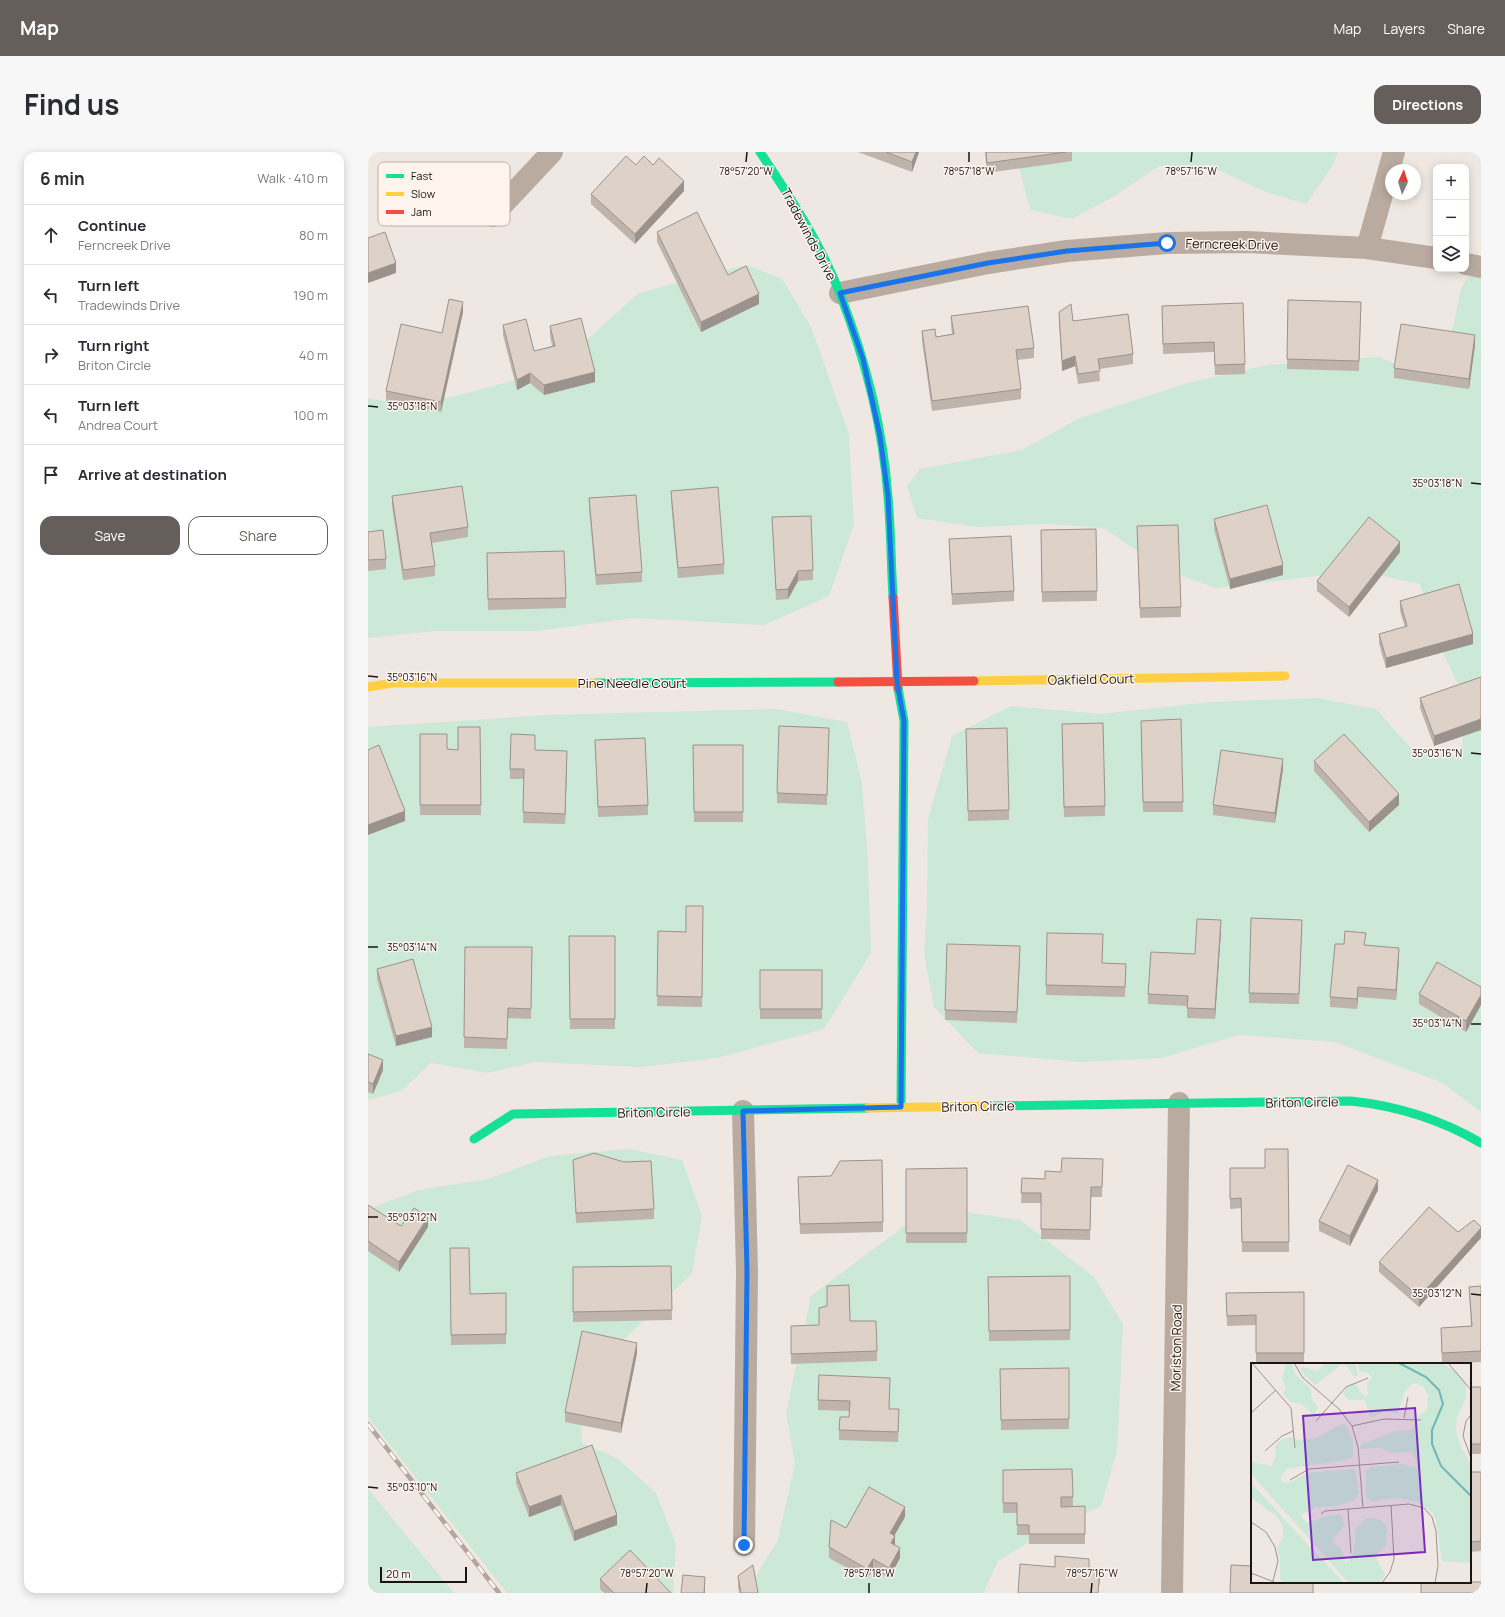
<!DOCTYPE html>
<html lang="en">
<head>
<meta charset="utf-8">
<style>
  :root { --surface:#fff; --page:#f7f7f7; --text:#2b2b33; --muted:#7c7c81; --line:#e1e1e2; --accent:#655e5b }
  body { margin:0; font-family:Manrope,sans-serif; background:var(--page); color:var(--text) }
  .controls { position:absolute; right:12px; top:12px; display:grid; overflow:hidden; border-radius:8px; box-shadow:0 2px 10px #0003 }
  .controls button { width:36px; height:36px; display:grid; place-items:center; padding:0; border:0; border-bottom:1px solid var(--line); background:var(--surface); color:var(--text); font:20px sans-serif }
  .compass { position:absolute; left:1017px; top:12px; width:36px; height:36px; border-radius:50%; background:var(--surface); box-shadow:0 2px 10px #0003; rotate:4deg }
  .scale { position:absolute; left:12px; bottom:10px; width:87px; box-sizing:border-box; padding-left:4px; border:2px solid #1a1512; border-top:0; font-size:11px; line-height:14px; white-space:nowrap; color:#1a1512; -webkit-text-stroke:3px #fff4ed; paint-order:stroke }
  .stop { position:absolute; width:12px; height:12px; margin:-9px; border:3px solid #1a73e8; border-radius:50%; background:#fff }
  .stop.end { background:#1a73e8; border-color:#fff; box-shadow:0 1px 4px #0008 }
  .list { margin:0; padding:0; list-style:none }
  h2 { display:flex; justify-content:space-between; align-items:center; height:52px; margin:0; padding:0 16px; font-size:17px }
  h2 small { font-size:13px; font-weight:400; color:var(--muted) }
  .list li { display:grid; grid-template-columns:26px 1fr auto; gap:12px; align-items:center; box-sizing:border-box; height:60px; padding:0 16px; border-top:1px solid var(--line) }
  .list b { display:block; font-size:15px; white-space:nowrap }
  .list p { margin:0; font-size:13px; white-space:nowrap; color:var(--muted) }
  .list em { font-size:13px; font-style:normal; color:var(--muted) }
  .actions { display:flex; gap:8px; padding:12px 16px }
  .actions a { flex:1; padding:9px 0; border:1px solid var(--accent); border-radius:12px; text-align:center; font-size:14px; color:var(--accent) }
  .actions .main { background:var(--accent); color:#fff }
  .icon { flex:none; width:22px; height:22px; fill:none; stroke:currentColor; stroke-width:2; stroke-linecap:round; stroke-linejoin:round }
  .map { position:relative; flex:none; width:1113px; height:1441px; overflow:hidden; border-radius:12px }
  header { display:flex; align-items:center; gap:24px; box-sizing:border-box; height:56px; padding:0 20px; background:var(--accent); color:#fff }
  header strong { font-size:19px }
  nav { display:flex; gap:22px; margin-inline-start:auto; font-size:14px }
  .intro { display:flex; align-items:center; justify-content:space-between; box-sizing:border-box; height:96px; padding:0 24px }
  h1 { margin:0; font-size:28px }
  .button { padding:10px 18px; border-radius:12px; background:var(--accent); color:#fff; font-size:14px; font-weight:700 }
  main { display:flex; gap:24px; padding:0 24px }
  aside { flex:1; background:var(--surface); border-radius:12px; box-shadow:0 2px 10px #0003 }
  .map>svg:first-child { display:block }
  .green { fill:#cbe9d6 }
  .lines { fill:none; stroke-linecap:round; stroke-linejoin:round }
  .street { stroke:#b9aba0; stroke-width:22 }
  .fast { stroke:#16e098; stroke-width:9 }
  .slow { stroke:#ffcf43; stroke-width:9 }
  .jam { stroke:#f24e42; stroke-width:9 }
  .rail-casing { stroke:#b2a69f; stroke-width:4.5 }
  .rail { stroke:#fff4ed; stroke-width:3; stroke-dasharray:9; stroke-linecap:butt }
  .wall { fill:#beb4ac }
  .shaded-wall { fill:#9b928c }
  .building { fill:#ddd1c8; stroke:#9b928c }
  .route { stroke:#1a73e8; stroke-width:5 }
  .ticks { fill:none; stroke:#1a1512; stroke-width:1.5 }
  .labels { text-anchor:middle; stroke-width:3; stroke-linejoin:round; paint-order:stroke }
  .street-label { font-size:13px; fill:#1a1512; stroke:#fff4ed }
  .inset-river { fill:none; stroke:#70b6ba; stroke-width:2 }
  .inset-road { fill:none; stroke:#9a938f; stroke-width:1 }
  .view { fill:#7b2cbf; fill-opacity:0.15; stroke:#7b2cbf; stroke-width:2 }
  .inset-edge { fill:none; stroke:#1a1512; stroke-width:2 }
  .key { fill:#fff4ed; stroke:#bab1ab; stroke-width:1 }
  .key-label { font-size:11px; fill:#1a1512 }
  .ticks-label { font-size:10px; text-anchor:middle; fill:#1a1512; stroke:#fff4ed; stroke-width:3; stroke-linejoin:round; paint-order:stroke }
</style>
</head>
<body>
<header>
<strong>Map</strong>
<nav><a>Map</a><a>Layers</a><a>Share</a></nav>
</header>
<div class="intro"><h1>Find us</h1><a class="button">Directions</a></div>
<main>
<aside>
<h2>6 min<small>Walk · 410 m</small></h2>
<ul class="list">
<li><svg class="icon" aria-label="ahead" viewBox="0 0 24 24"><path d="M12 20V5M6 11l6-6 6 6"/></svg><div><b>Continue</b><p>Ferncreek Drive</p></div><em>80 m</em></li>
<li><svg class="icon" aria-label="left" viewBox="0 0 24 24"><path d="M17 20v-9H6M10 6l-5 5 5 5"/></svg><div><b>Turn left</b><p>Tradewinds Drive</p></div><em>190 m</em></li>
<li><svg class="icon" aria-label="right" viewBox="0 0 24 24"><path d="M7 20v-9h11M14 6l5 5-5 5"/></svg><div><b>Turn right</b><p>Briton Circle</p></div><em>40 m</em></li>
<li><svg class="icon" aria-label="left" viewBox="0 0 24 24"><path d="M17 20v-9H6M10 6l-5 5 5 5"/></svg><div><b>Turn left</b><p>Andrea Court</p></div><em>100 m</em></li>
<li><svg class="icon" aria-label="arrive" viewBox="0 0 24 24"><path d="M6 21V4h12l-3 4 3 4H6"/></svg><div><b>Arrive at destination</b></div></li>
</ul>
<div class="actions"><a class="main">Save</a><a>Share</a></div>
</aside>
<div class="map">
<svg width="1113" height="1441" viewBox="0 0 1113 1441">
  <rect width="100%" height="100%" fill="#efe7e2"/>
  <path class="green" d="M647 0H970L965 13 938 52 900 41 842 14H791L748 43 704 67 662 58Z
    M1113 105V960L1075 931 967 890 870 883 794 906 713 910 610 901 566 855 556 802 559 757 560 667 584 584 643 554 733 562 843 550 949 546 1008 557 1048 602 1092 603 1100 554 1066 481 1052 432 990 419 848 436 795 417 736 376 680 372 609 375 549 366 539 334 552 317 654 298 712 266 820 231 899 213 1011 205 1044 219 1073 214 1086 171 1093 136Z
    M379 113 414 127 443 175 481 282 486 373 461 444 396 473 264 466 170 479H66L0 486V246L35 252 88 244 185 218 271 141Z
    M408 557 479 570 494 631 500 713 503 801 456 877 349 906 272 915 167 910 119 921 63 911 33 939 0 948V575L178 563Z
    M261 997 314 1008 334 1064 324 1121 235 1208 212 1247 214 1291 249 1306 288 1341 308 1392 305 1441H139L0 1265V1057L51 1038 120 1027 182 1004Z
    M562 1055 652 1068 726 1125 755 1172 749 1299 733 1354 677 1380 630 1409 615 1441H377L410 1388 427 1311 418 1261 443 1144Z
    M0 1337 86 1441H0Z"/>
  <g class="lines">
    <path class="street" d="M124 64 184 0
      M999 96 1026 0
      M1098 112 1113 115
      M472 141 620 111 699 99 799 91 879 90 999 96 1068 106
      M375 959 379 1119 376 1393
      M804 1441 811 951"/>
    <path class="fast" d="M392 0C422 45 453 92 472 142 497 206 515 276 520 345 523 378 523 412 525 445
      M228 531 470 530
      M530 536 536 569 533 955
      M621 954 983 949C1030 954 1072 967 1113 991
      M106 987 145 962 500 956"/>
    <path class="slow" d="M606 529 917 524
      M0 535 25 531H228
      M500 956 621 954"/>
    <path class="jam" d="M525 445 530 536
      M470 530 606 529"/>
    <g class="rail-casing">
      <path id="rail" d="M0 1272 131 1441"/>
    </g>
    <use href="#rail" class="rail"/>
  </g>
  <path class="wall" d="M490 0H551L544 20Z
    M617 0H704V9L619 21Z
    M268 13H285L316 39 267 92 223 52V42Z
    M289 80 360 123 391 152 333 180 289 90Z
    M920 148 993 150 991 219 919 217Z
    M794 154 877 212V222L847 223 846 200 795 202Z
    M95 160 73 260 18 249V239L74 181Z
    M691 160 705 169 765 202V212L731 217 732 229 710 232 707 214 694 219 691 170Z
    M583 164 666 196V206L649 208 653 237V247L564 259 554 189V179L568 185 584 182 583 174Z
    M135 173 166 199 184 194 182 184V174L227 230 176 243 162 231 149 238 135 183Z
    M1107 193 1101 237 1026 226V216Z
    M303 339 356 412V422L310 426 303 349Z
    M24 344 100 375V385L64 391 67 414V424L35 428 24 354Z
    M221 346 274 420V430L228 433 221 356Z
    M404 365 445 418V428L430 429 420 447 408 448Z
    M846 367 915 423 862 437 846 377Z
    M769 374 813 455V465L772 466Z
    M728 377 729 449 674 450 673 378Z
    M0 380 18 407V417L0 419Z
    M581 387 646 439V449L584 453Z
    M1032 400 981 465 949 439V429Z
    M119 401 198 446V456L120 458Z
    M1032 449 1105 492 1018 516 1011 492V482L1037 475 1032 459Z
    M1113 525 1066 594 1052 556V546Z
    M112 575 113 663H52V582L79 597 90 598Z
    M461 576 459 653 409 651V641Z
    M773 579 815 650V660H775Z
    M694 582 737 654V664L696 665Z
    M598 587 641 658V668L600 669Z
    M227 588 280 653V663L230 665Z
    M325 593H375V670H326Z
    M167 598 199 609 197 672 155 671 156 627H142V617Z
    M946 609 1031 653 1001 680 946 619Z
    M915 617 907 671 845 663V653Z
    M335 754 334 855 289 854 290 779 318 780Z
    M853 778 847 867 819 866V854L780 852V842L827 802Z
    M934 778 931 852 881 851V841Z
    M201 784H247V877H202Z
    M997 793 1031 806 1028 848 990 845 989 857 962 855V845Z
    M97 795H164L163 867 140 866 139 897 96 896Z
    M652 805 649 871 577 868V858Z
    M734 811 758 812 757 845 678 843V833Z
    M9 817 64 885 28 894 9 827Z
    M392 818H454V867H392Z
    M1113 835V853L1098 880 1051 852V842Z
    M0 902 15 918 5 942 0 940Z
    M920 997 921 1100H874L873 1056 862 1057V1016H897Z
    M205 1008 286 1057V1067L208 1071Z
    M599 1016V1091H538V1017Z
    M735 1017 734 1045H723L722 1088 673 1087V1051H653L654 1026 677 1027 693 1020Z
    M463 1024 515 1070V1080L432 1082 430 1025Z
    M1010 1038 982 1094 951 1079V1069Z
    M0 1053 33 1074 60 1075 31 1120 0 1099Z
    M1090 1080 1051 1155 1011 1120V1110Z
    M82 1096 102 1142 138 1141V1192L83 1193Z
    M303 1114 304 1168 205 1170V1115Z
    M702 1124V1188L621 1189 620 1125Z
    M459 1134 482 1169 509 1199V1209L423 1212V1174L451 1173 459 1154Z
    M1113 1134V1210L1074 1212 1073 1176 1103 1174 1101 1135Z
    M936 1140V1211H888V1173L859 1174 858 1141Z
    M269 1201 253 1281 197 1270V1260Z
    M701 1216V1277L633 1278 632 1217Z
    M1102 1235H1113V1302H1102Z
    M522 1236 521 1257 531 1267 530 1290 471 1288V1278L481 1265 482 1259 450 1258V1248Z
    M704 1317 705 1355 717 1354V1392H661V1383H649V1361H635V1318Z
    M1102 1320H1113V1399L1102 1400Z
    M148 1321 249 1373 206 1389 193 1353 161 1365 148 1331Z
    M537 1365 526 1384 527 1393 532 1406 521 1426 505 1417 499 1427 461 1406V1395L478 1376Z
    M370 1424 390 1441H371L370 1434Z
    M232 1427 303 1441H236L232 1437Z"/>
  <path class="shaded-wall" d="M548 0H551L544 20V10Z
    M316 29V39L267 92V82Z
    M28 111V121L0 131V121Z
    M391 142V152L333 180V170Z
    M95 150V160L73 260V250Z
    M1107 183V193L1101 237V227Z
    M707 204V214L694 219V209Z
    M227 220V230L176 243V233Z
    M162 221V231L149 238V228Z
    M1032 390V400L981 465V455Z
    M915 413V423L862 437V427Z
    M430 419V429L420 447V437Z
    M1105 482V492L1018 516V506Z
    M1113 567V578L1066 594V584Z
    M199 599V609L197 672V662Z
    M915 607V617L907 671V661Z
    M1031 642V653L1001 680V670Z
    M37 659V669L0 683V673Z
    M853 768V778L847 867V857Z
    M1031 796V806L1028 848V838Z
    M990 835V845L989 857V847Z
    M1113 843V853L1098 880V869Z
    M64 875V885L28 894V884Z
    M15 908V918L5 942V932Z
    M1010 1028V1038L982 1094V1084Z
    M60 1065V1075L31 1120V1110Z
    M1113 1076V1086L1051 1155V1145Z
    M269 1191V1201L253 1281V1271Z
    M193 1343V1353L161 1365V1355Z
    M537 1355V1365L522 1391V1381Z
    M249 1363V1373L206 1389V1379Z
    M527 1384V1394L523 1391Z
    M532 1396V1406L521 1426V1416Z
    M505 1407V1417L499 1427V1417Z
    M732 1417V1427L730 1441Z
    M337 1425V1441H336Z"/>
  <path class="building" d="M518 0H548L544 10Z
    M618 0H698L619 11Z
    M258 4 268 13 276 4 285 13 291 6 316 29 267 82 223 42Z
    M329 60 360 123 378 114 391 142 333 170 289 80Z
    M17 80 28 111 0 121V86Z
    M81 147 95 150 73 250 18 239 33 172 74 181Z
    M920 148 993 150 991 209 919 207Z
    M875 151 877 212 847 213 846 190 795 192 794 154Z
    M703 152 705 169 760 162 765 202 730 207 732 219 710 222 707 204 694 209 691 160Z
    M660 154 666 196 648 198 653 237 564 249 554 179 567 177 568 185 586 182 583 164Z
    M213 166 227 220 176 233 162 221 149 228 135 173 158 167 166 199 187 194 182 174Z
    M1033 172 1107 183 1101 227 1026 216Z
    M94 334 100 375 62 381 67 414 35 418 24 344Z
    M350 335 356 412 310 416 303 339Z
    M268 343 274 420 228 423 221 346Z
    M899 353 915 413 862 427 846 367Z
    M443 364 445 418 430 419 420 437 408 438 404 365Z
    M1001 365 1032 390 981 455 949 429Z
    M810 373 813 455 772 456 769 374Z
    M728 377 729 439 674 440 673 378Z
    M15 378 18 407 0 408V380Z
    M643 384 646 439 584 442 581 387Z
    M196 399 198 446 120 447 119 401Z
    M1091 432 1105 482 1018 506 1011 482 1039 474 1032 449Z
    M1113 525V567L1066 584 1052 546Z
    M813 567 815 650H775L773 569Z
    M735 571 737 654 696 655 694 572Z
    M411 574 461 576 459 643 409 641Z
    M90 575H112L113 653H52V582H79V597L90 598Z
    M639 576 641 658 600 659 598 577Z
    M143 582 167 583V598L199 599 197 662 155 660 156 617H142Z
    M976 582 1031 642 1001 670 946 609Z
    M277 586 280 653 230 655 227 588Z
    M11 593 37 659 0 673V598Z
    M325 593H375V660H326Z
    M853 598 915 607 907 661 845 653Z
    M318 754H335L334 845 289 844 290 779 318 780Z
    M883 766 934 768 931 842 881 841Z
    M829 767 853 768 847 857 819 856 820 844 780 842 783 800 827 802Z
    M977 779 998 781 996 793 1031 796 1028 838 990 835 989 847 962 845 967 792H976Z
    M679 781 735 782 734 811 758 812 757 835 678 833Z
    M201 784H247V867H202Z
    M579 792 652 794 649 860 577 858Z
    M97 795H164L163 857 140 856 139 887 96 885Z
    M45 807 64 875 28 884 9 817Z
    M1069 810 1113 835V843L1098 869 1051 842Z
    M392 818H454V857H392Z
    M0 902 15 908 5 932 0 930Z
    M897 997H920L921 1090H874L873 1046 862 1047V1016H897Z
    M226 1001 256 1010 283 1009 286 1057 208 1061 205 1008Z
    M694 1006 735 1007 734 1035H723L722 1078 673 1077V1041H653L654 1026 677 1027V1019L693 1020Z
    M514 1008 515 1070 432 1072 430 1025 463 1024 472 1009Z
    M980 1013 1010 1028 982 1084 951 1069Z
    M599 1016V1081H538V1017Z
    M0 1053 33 1074 46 1056 60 1065 31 1110 0 1089Z
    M1061 1055 1090 1080 1106 1068 1113 1075V1076L1051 1145 1011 1110Z
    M82 1096H101L102 1142 138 1141V1182L83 1183Z
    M303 1114 304 1158 205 1160V1115Z
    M702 1124V1178L621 1179 620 1125Z
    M481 1133 482 1169H508L509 1199 423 1202V1174L451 1173V1156L459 1154V1134Z
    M1113 1134V1199L1074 1201 1073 1176 1104 1174 1101 1135Z
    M936 1140V1201H888V1163L859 1164 858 1141Z
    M214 1179 269 1191 253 1271 197 1260Z
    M701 1216V1267L633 1268 632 1217Z
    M451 1223 522 1226 521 1257H531L530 1280 471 1278 472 1265H481L482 1249 450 1248Z
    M1102 1235H1113V1292H1102Z
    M224 1293 249 1363 206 1379 193 1343 161 1355 148 1321Z
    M704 1317 705 1345H693V1355L717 1354V1382H661V1373H649V1351H635V1318Z
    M1102 1320H1113V1389L1102 1390Z
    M501 1335 537 1355 522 1381 527 1384 523 1391 532 1396 521 1416 505 1407 499 1417 461 1395 463 1368 478 1376Z
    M262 1398 303 1441H246L232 1427Z
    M687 1404 721 1407V1416L732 1417 730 1441H650L652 1412 687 1415Z
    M385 1413 390 1441H373L370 1424Z
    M863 1413 884 1414V1430H945V1441H862Z
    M315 1423 337 1425 336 1441H313Z
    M1053 1430H1113V1441H1053Z"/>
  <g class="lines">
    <path class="route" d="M376 1393 379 1119 375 959 533 955 536 569 529 530 520 344 512 284 495 207 472 141 620 111 699 99 799 91"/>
  </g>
  <path class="ticks" d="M378 10 379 0M601 10V0M823 10 824 0M0 254 10 255M1103 331 1113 332M0 524 10 525M1103 601 1113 602M0 795H10M1103 872H1113M0 1065H10M1103 1142 1113 1143M0 1335 10 1336M278 1441 279 1431M501 1441V1431M723 1441 724 1431"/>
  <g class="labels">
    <g class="street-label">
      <text transform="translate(441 82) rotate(62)" y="5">Tradewinds Drive</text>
      <text transform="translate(864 92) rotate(1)" y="5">Ferncreek Drive</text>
      <text transform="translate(723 527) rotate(-1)" y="5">Oakfield Court</text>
      <text x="264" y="536">Pine Needle Court</text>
      <text transform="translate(934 950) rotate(-1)" y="5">Briton Circle</text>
      <text transform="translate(610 954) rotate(-1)" y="5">Briton Circle</text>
      <text transform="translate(286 960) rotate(-1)" y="5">Briton Circle</text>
      <text transform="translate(808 1196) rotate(-89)" y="5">Moriston Road</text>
    </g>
  </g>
  <g transform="translate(883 1211)">
    <rect width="220" height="220" fill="#efe7e2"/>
    <path d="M35 0H41L44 11 59 25 61 37 67 44 63 52 50 41 40 39 32 31 35 24 31 16ZM74 0H104L107 12 103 14 96 3 91 1 64 22 49 7 51 4 66 8ZM107 0H190L207 10 215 21V35L206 54 205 67 209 83 220 101V200L191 198 185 158 182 150 167 139 146 135 120 139 115 134V107L121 104 151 101 166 105V100L161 89 140 90 129 85 110 86 109 82 144 68 161 67 166 54 176 47 177 33 172 23 162 20 153 29 147 51 132 48 123 54H119L114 37H98L92 31 95 25 104 20 109 29 114 33 117 32 116 20 121 15 117 10 109 9ZM91 61 95 62 102 78V94L95 97 35 106 29 115 33 120 40 119 56 110 104 106 108 130 104 137 86 143 65 144 51 151 50 155 57 160 78 152H91L93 163 82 176 83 181 90 185 95 201 103 189 105 164 116 155H125L133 160 136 165 135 183 124 193 134 212 128 220H98L0 111V99L21 103 25 92 24 83 31 76 41 74 45 77 63 76ZM0 120 48 172 93 220H33L29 217V195L26 185 32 175V163L26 154 0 134Z" fill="#cbe9d6"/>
    <path class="inset-river" d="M148 0 175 14 188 27 192 41 181 67V81L190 103 220 133"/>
    <path class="inset-road" d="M1 0 40 45 44 85M43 0 52 15 88 46 101 63 107 84 112 145M197 0 220 27M0 50 25 27M220 52 215 58 212 73 220 95M153 55 157 34M65 58 95 24 117 15M101 63 133 56 170 57M14 88 31 73 42 68M39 117 58 106 148 99M97 146 100 190M70 151 74 148 158 141 173 145 181 154 185 168 187 203 184 220M0 159 15 169 24 184 27 198 22 218M0 210 23 219M131 220 139 209 143 196 140 142"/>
    <path class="view" d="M164 45 174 189 62 197 52 53Z"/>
    <rect width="220" height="220" class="inset-edge"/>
  </g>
  <rect x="10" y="10" width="132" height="64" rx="6" class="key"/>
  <rect x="18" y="22" width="18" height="4" fill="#16e098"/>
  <rect x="18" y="40" width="18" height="4" fill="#ffcf43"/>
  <rect x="18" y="58" width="18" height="4" fill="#f24e42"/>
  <g class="key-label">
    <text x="43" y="28">Fast</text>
    <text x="43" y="46">Slow</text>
    <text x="43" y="64">Jam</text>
  </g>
  <g class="ticks-label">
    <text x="378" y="23">78°57'20"W</text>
    <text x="601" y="23">78°57'18"W</text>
    <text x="823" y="23">78°57'16"W</text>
    <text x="44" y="258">35°03'18"N</text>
    <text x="1069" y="335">35°03'18"N</text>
    <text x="44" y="529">35°03'16"N</text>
    <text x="1069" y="605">35°03'16"N</text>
    <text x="44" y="799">35°03'14"N</text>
    <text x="1069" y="875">35°03'14"N</text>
    <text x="44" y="1069">35°03'12"N</text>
    <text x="1069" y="1145">35°03'12"N</text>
    <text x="44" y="1339">35°03'10"N</text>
    <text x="279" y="1425">78°57'20"W</text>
    <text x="501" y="1425">78°57'18"W</text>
    <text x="724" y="1425">78°57'16"W</text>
  </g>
</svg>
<div class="controls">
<button>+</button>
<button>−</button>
<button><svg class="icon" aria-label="layers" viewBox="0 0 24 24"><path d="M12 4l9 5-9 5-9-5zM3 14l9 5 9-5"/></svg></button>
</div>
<svg class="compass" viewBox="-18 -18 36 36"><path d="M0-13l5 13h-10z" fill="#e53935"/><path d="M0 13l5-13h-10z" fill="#7c7c81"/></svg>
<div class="scale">20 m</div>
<div class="stop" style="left:799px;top:91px"></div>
<div class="stop end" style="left:376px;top:1393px"></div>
</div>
</main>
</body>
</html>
